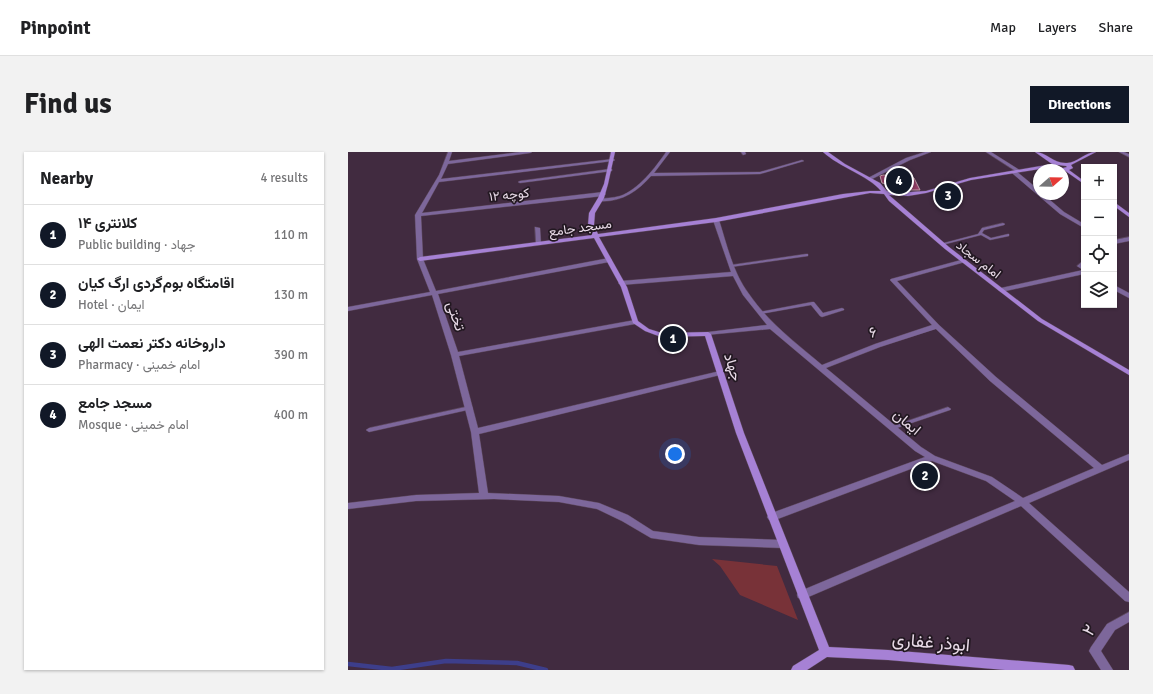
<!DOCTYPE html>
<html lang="en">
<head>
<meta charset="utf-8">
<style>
  :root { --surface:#fff; --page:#f2f2f2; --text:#202124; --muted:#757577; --line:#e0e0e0; --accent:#111827 }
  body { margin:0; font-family:Signika,Vazirmatn,sans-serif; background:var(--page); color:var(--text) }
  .controls { position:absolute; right:12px; top:12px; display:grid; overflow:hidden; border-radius:0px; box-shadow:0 1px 3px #0004 }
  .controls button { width:36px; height:36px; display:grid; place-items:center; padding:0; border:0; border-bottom:1px solid var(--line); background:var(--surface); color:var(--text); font:20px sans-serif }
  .compass { position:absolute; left:685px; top:12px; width:36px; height:36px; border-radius:50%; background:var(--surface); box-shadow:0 1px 3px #0004; rotate:70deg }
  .you { position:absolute; left:327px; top:302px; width:14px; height:14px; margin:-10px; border:3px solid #fff; border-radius:50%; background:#1a73e8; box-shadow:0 0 0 6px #1a73e833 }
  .badge { display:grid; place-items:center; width:26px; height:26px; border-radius:50%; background:var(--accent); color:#fff; font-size:13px; font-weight:700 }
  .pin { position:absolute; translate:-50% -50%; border:2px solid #fff; box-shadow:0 1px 4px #0006 }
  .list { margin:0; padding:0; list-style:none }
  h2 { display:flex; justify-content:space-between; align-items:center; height:52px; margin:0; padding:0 16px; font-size:17px }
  h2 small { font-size:13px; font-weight:400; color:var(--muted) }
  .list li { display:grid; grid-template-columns:26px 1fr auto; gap:12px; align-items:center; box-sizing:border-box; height:60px; padding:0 16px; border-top:1px solid var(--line) }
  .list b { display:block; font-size:15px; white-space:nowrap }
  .list p { margin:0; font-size:13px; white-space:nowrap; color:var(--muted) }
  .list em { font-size:13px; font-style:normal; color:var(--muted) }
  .icon { flex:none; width:22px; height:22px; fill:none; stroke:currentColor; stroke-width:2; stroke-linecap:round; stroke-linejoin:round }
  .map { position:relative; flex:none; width:781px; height:518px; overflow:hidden; border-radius:0px }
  header { display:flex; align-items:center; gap:24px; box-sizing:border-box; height:56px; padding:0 20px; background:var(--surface); border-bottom:1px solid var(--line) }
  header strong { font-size:19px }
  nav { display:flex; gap:22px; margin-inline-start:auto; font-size:14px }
  .intro { display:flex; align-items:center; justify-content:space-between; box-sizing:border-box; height:96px; padding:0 24px }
  h1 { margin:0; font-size:28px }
  .button { padding:10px 18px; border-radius:0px; background:var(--accent); color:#fff; font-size:14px; font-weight:700 }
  main { display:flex; gap:24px; padding:0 24px }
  aside { flex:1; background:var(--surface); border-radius:0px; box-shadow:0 1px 3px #0004 }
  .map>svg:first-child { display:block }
  .green { fill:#783238 }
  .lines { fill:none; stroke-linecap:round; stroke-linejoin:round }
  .stream { stroke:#3d3e8b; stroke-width:4.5 }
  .building { fill:#943e67; stroke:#c09caa }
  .lane-casing { stroke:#5c475b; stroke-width:1 }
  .street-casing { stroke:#5c475b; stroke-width:1 }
  .secondary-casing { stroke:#5c475b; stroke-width:1 }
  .lane { fill:#7d679b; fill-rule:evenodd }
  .street { fill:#7d679b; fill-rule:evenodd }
  .secondary { fill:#a681d5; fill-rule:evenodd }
  .labels { text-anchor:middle; stroke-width:3.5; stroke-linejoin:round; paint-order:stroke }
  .far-street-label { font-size:13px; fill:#e8dae7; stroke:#221821 }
  .street-label { font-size:15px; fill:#e8dae7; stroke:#221821 }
  .near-street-label { font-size:18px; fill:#e8dae7; stroke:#221821 }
</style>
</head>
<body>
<header>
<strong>Pinpoint</strong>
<nav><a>Map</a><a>Layers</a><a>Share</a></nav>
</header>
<div class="intro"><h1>Find us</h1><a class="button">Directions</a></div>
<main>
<aside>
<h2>Nearby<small>4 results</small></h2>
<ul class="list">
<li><span class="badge">1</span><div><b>کلانتری ۱۴</b><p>Public building · جهاد</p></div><em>110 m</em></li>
<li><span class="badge">2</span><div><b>اقامتگاه بوم‌گردی ارگ کیان</b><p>Hotel · ایمان</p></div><em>130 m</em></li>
<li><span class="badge">3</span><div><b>داروخانه دکتر نعمت الهی</b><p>Pharmacy · امام خمینی</p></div><em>390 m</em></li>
<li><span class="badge">4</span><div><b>مسجد جامع</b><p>Mosque · امام خمینی</p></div><em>400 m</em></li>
</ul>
</aside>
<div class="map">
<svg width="781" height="518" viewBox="0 0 781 518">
  <rect width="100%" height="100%" fill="#412b40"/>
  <path class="green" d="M364 407 429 414 450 468 392 443 372 414Z"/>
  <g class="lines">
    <path class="stream" d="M0 512 44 517 98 509 169 511 198 518"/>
  </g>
  <path class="building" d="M535 23 566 26 572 38H542L539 32 534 31 532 24Z"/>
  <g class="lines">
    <g class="lane-casing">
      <path id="lane" d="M393 0H397L398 2 395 3Z
        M655 71 657 72 656 73 636 78 634 81 643 86 660 82H661V84L642 88 633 83 594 93 592 92 630 82 634 76Z
        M458 102H460V104L383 115 381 114 383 113Z
        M464 150H466L475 161 494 156 496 157V158L474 165 472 164 463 153 412 162 410 161 412 160Z
        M122 254 125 256 124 257 21 280 18 278 21 276Z
        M600 255 603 257 602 258 546 277H542L541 276 542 275Z"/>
    </g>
    <g class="street-casing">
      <path id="street" d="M100 0H104L101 9 172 0H184L182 1 100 12 93 27 265 7 267 8 265 9 91 30 74 61 255 40 258 42 255 44 73 64 75 107 88 139 261 106 264 108 261 110 90 142 110 200 287 168 290 170 287 172 111 204 130 276 372 219 376 221 372 223 131 282 140 341 211 344 251 351 280 363 305 379 351 385 434 388 437 389 439 392 437 395 434 396 351 393 303 386 274 369 249 357 211 350 146 347 68 349 0 357V351L68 343 131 341 123 280 103 203 84 143 0 159V155L82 140 69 107 67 63 91 23Z
        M318 0H322L306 21 412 20 454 8 456 9 412 22 303 24C289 40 272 51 250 49V47C257 46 265 46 272 44 290 38 308 15 318 0Z
        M577 0H583L562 8 524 27 520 26 558 6Z
        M638 0H643L673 19 669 20Z
        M771 0H776L781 2V5Z
        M262 17H264V19L172 31 170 30 172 29Z
        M664 19H668L691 38V42H695L716 60 736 72V76L712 62 664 21Z
        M366 67 371 68C379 93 385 121 401 142 421 171 447 190 474 213L527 192 584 173 542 128 543 127 613 108H617V110L549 129 591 173 648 225 754 313 781 302V308L681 351 781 440V450L777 449 673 354 458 446 454 447 450 446 449 443 450 440 667 349 638 329 584 309 427 368 424 369 421 368 419 365 421 362 577 305 567 299 422 177 358 183 357 182 360 180 419 173 395 143 385 124 273 133 270 131 273 129 383 120 365 68ZM588 177 642 229 746 316 675 346 644 325 587 304 573 295 478 216 532 195Z
        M187 75 192 76 193 93 188 92Z
        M781 85V89L766 92V88Z
        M736 108V122L653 140 650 138 653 136 735 118 729 114Z
        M766 133 781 141V146L766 138Z
        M781 460V470L767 478 753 499 765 518H753L741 499 743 495 759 472Z"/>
    </g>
    <g class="secondary-casing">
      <path id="secondary" d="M263 0H267L260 32 256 46 247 61 246 73 250 82 368 66 495 42 522 39H533C521 24 491 15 475 0H480L497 12 532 31 539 39 560 40 578 39 622 26 704 12 687 0C699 0 705 12 719 11 729 11 737 0 748 0L723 13 725 16 721 18 736 29V32L716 18 705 15 623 28 578 41 560 44 541 43 601 95 694 167 781 218V223L690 169 597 97 541 49 536 42 522 41 495 46 368 70 251 85 279 135 290 169 301 177 314 181 360 180 363 182 396 281 481 495 540 498 721 513 725 514 727 518H657L540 508 479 505 459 518H443L445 514 471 498 388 281 357 184 313 185 297 179 285 171 273 135 246 86 72 109 69 107 72 105 244 83 240 73 241 61 250 46 256 32ZM710 13 718 14 719 15 715 16 709 14Z
        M766 50 781 61V65L766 54Z"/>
    </g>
    <use href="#lane" class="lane"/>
    <use href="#street" class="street"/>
    <use href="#secondary" class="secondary"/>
  </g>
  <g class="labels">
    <g class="far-street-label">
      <text transform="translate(161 42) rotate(-6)" y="5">کوچه ۱۲</text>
      <text transform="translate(232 75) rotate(-8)" y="5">مسجد جامع</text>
      <text transform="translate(631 107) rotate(38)" y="5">امام سجاد</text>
    </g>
    <g class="street-label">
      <text transform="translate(108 164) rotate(71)" y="5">تختی</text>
      <text transform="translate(525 180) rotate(-20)" y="5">۶</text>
      <text transform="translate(385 215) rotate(72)" y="5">جهاد</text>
      <text transform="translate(559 270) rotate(40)" y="5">ایمان</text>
    </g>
    <g class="near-street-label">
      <text transform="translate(741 478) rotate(-58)" y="6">۲</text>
      <text transform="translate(583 490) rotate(5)" y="6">ابوذر غفاری</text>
    </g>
  </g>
</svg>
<div class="controls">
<button>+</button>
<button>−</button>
<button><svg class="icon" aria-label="locate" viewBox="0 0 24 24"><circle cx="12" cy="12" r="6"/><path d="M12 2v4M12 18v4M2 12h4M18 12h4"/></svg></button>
<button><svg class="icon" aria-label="layers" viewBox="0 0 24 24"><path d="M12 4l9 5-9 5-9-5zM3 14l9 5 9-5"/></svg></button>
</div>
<svg class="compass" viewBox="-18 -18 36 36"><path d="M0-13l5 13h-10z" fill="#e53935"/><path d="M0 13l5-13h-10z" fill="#757577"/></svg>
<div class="you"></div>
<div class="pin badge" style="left:325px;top:187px">1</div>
<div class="pin badge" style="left:577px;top:324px">2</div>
<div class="pin badge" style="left:600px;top:44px">3</div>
<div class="pin badge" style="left:551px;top:29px">4</div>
</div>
</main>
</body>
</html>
